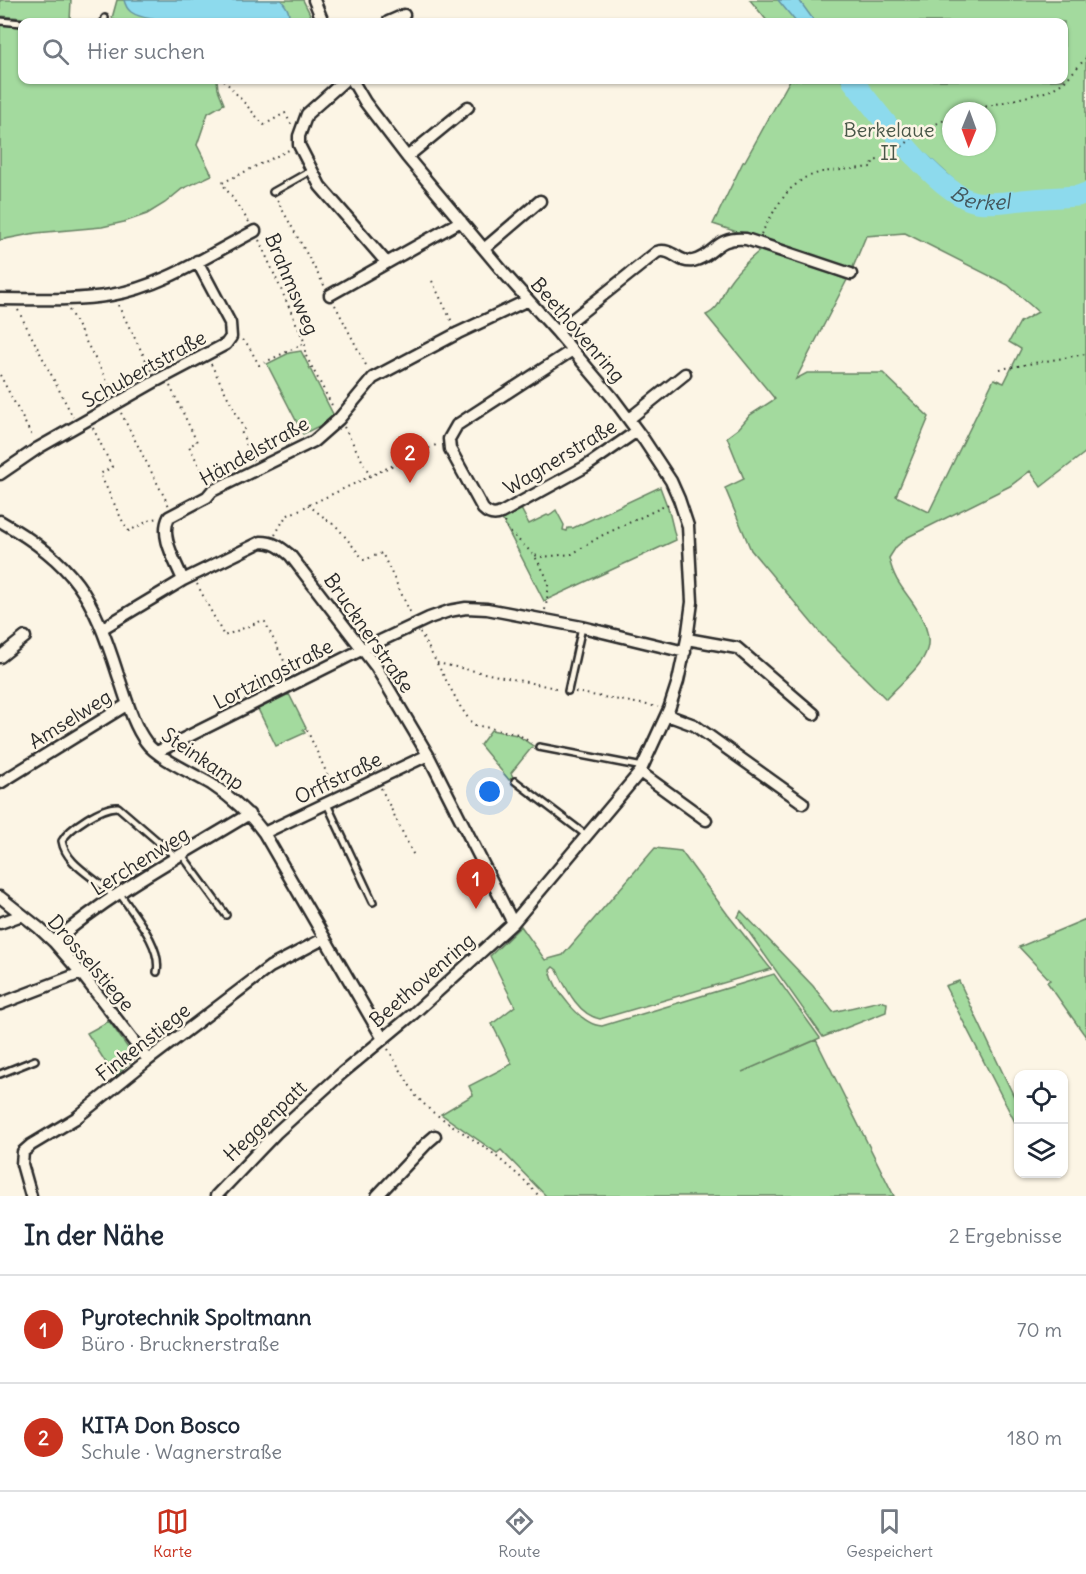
<!DOCTYPE html>
<html lang="de">
<head>
<meta charset="utf-8">
<style>
  :root { --surface:#fff; --page:#f2f2f3; --text:#1f2937; --muted:#747a83; --line:#e0e1e3; --accent:#c8321e }
  body { margin:0; font-family:Delius,sans-serif; background:var(--page); color:var(--text) }
  .controls { position:absolute; right:18px; bottom:18px; display:grid; overflow:hidden; border-radius:12px; box-shadow:0 2px 4px #0004 }
  .controls button { width:54px; height:54px; display:grid; place-items:center; padding:0; border:0; border-bottom:2px solid var(--line); background:var(--surface); color:var(--text); font:30px sans-serif }
  .compass { position:absolute; left:942px; top:102px; width:54px; height:54px; border-radius:50%; background:var(--surface); box-shadow:0 2px 4px #0004; rotate:181deg }
  .you { position:absolute; left:490px; top:792px; width:21px; height:21px; margin:-15px; border:4px solid #fff; border-radius:50%; background:#1a73e8; box-shadow:0 0 0 9px #1a73e833 }
  .badge { display:grid; place-items:center; width:39px; height:39px; border-radius:50%; background:var(--accent); color:#fff; font-size:20px; font-weight:700 }
  .pin { position:absolute; translate:-50% -50px; filter:drop-shadow(0 2px 3px #0008) }
  .pin::after { content:''; position:absolute; top:32px; width:21px; height:18px; background:inherit; clip-path:polygon(0 0,100% 0,50% 100%) }
  .list { margin:0; padding:0; list-style:none }
  h2 { display:flex; justify-content:space-between; align-items:center; height:78px; margin:0; padding:0 24px; font-size:26px }
  h2 small { font-size:20px; font-weight:400; color:var(--muted) }
  .list li { display:grid; grid-template-columns:39px 1fr auto; gap:18px; align-items:center; box-sizing:border-box; height:108px; padding:0 24px; border-top:2px solid var(--line) }
  .list b { display:block; font-size:22px; white-space:nowrap }
  .list p { margin:0; font-size:20px; white-space:nowrap; color:var(--muted) }
  .list em { font-size:20px; font-style:normal; color:var(--muted) }
  .icon { flex:none; width:33px; height:33px; fill:none; stroke:currentColor; stroke-width:2; stroke-linecap:round; stroke-linejoin:round }
  .map { position:relative; flex:none; width:1086px; height:1196px; overflow:hidden }
  .search { position:absolute; background:var(--surface); box-shadow:0 2px 4px #0004; left:18px; right:18px; top:18px; height:66px; display:flex; align-items:center; gap:15px; box-sizing:border-box; padding:0 21px; border-radius:12px; color:var(--muted); font-size:22px }
  .sheet { height:294px; background:var(--surface) }
  nav { display:flex; justify-content:space-around; align-items:center; box-sizing:border-box; height:84px; border-top:2px solid var(--line); background:var(--surface); font-size:16px; color:var(--muted) }
  nav a { display:grid; justify-items:center; gap:3px }
  nav .on { color:var(--accent) }
  .map>svg:first-child { display:block }
  .green { fill:#a3da9e; stroke:#678264; stroke-width:1.5; fill-rule:evenodd }
  .water { fill:#8ddaed; stroke:#66949f; stroke-width:1.5 }
  .lines { fill:none; stroke-linecap:round; stroke-linejoin:round }
  .shore { stroke:#527179; stroke-width:1.5 }
  .river { stroke:#8ddaed; stroke-width:21 }
  .lane-casing { stroke:#2b2b2b; stroke-width:10 }
  .street-casing { stroke:#2b2b2b; stroke-width:15 }
  .path { stroke:#2b2b2b; stroke-width:2; stroke-dasharray:1.5 4.5; stroke-linecap:butt }
  .lane { stroke:#fcf5e5; stroke-width:5 }
  .street { stroke:#fcf5e5; stroke-width:10 }
  .labels { text-anchor:middle; stroke-width:5; stroke-linejoin:round; paint-order:stroke }
  .park-label { font-size:20px; fill:#495748; stroke:#fcf5e5 }
  .street-label { font-size:20px; fill:#2b2b2b; stroke:#fcf5e5 }
  .water-label { font-size:21px; font-style:italic; fill:#44575c; stroke:#fcf5e5 }
</style>
</head>
<body>
<div class="map">
<svg width="1086" height="1196" viewBox="0 0 1086 1196">
  <rect width="100%" height="100%" fill="#fcf5e5"/>
  <filter id="ink" filterUnits="userSpaceOnUse"><feTurbulence type="fractalNoise" baseFrequency=".0167" numOctaves="2"/><feDisplacementMap in="SourceGraphic" scale="12" xChannelSelector="R" yChannelSelector="G"/><feConvolveMatrix kernelMatrix="1 2 1 2 8 2 1 2 1" color-interpolation-filters="sRGB"/></filter>
  <g filter="url(#ink)">
    <path class="green" d="M0 0H71L70 22 0 16Z
      M117 0H303L314 22H117L112 18Z
      M750 0H1086V452L1041 487 1030 471 1010 486 906 538 896 547 889 558C893 576 899 584 910 599 947 650 922 661 886 699L821 634 751 550 725 488 744 479 727 437 739 428 750 415 775 399 706 315C723 307 720 294 730 281 739 268 752 257 764 247L847 280 796 379 807 373H883L929 417 896 496 929 512 994 379 1004 383 1021 349 1009 342 1020 322 1038 312 1008 285 905 233 866 236 851 272 755 236 752 237 713 224 743 162 745 161 790 80H1064V22H768ZM951 111H987V147H951Z
      M0 24 22 26V80H217L218 89 224 104 208 113 197 145 212 175 182 189 165 203 147 214 124 222 102 227 36 233 0 240Z
      M301 351 335 418 303 434 267 364 289 353Z
      M660 487 669 511 676 540 544 601 501 517 520 507 529 524 547 515 549 516 552 514V513L556 510 564 525 563 530 567 531 568 528H573Z
      M289 694 306 728 303 730 305 733 276 746 258 709Z
      M491 730 517 735 533 746 511 773 513 777 509 780 480 745Z
      M655 848 681 851 728 915 771 969 600 1019C578 1015 566 988 557 970L553 967 550 970C554 990 581 1025 602 1026L774 974 820 1038 742 1072 816 1040 894 1196H546L501 1150 497 1153 441 1114 473 1095 469 1086 512 1064 492 1024 515 1006 490 956 521 926 545 960 563 955Z
      M741 911 813 986 833 1012 880 1001 887 1003 886 1012 823 1037 738 917Z
      M1086 919V1037L1047 982 1050 980 1019 947Z
      M959 981 1018 1105V1128L945 986Z
      M109 1021 135 1058 115 1077 87 1033Z"/>
    <path class="water" d="M124 0H281C287 7 291 13 288 22 256 22 153 28 131 12 127 9 125 4 124 0Z
      M778 0H799L815 22H796Z
      M841 80H860L909 137 897 147Z
      M913 142 957 183 974 193 971 207C936 196 925 179 902 152Z"/>
    <g class="lines">
      <path class="shore" d="M928 167H931L953 187V192H948L927 171Z"/>
      <path class="river" id="s1" d="M852 80C876 110 938 195 976 202 992 204 1006 202 1022 200 1041 198 1059 197 1078 196L1086 193"/>
      <g class="lane-casing">
        <path id="lane" d="M0 21 22 23
          M104 22 105 18
          M273 192 312 170
          M568 691 582 627
          M539 747 643 767
          M515 781 586 835
          M327 804 373 902
          M182 855 226 915
          M120 894C134 915 162 946 157 972
          M113 896C98 878 66 866 62 841 69 828 102 806 118 807L176 857
          M0 1074 35 1060"/>
      </g>
      <g class="street-casing">
        <path id="street" d="M314 0 323 22
          M388 22 404 15
          M345 80 307 114 299 136V145L320 186 386 262
          M407 157 468 107
          M484 249 540 201
          M330 295 461 221
          M0 299C37 299 74 301 111 295 162 287 210 254 255 231
          M557 332 657 252C672 247 679 264 693 261 715 256 715 236 746 239L851 274
          M571 351 457 425 449 439 450 449 483 509C489 515 494 516 501 513L585 467 637 431
          M629 419 685 374
          M0 474 38 448 156 381 226 344 231 337 230 323 197 261
          M0 521C75 564 92 594 118 675 126 697 132 723 146 742 156 757 194 774 211 784 231 797 250 814 264 833L383 1039
          M183 580C176 562 159 536 169 517L207 497 212 491 314 441 339 419 373 378 458 333 528 300
          M103 628 183 580 261 542C274 542 280 547 290 555L376 667 428 755 513 923
          M687 639 737 648 814 714
          M0 657 25 637
          M667 715 694 725 803 803
          M157 752 363 649 429 618 449 611 466 608 487 609 582 627 685 652
          M640 772 706 820
          M0 783 128 704
          M264 833 428 755
          M0 897 39 928 54 942 81 973 148 1060
          M0 923 22 915
          M54 942C111 892 184 854 249 814
          M0 1004 81 973
          M31 1196 22 1164 23 1152 31 1145 76 1118 148 1060 270 967 325 938
          M216 1196 276 1133 341 1074 413 1014 513 923 640 772 669 709 678 681 687 639 692 602 688 526 679 499 671 481 644 440 612 397 557 332 504 273 407 157 365 102 352 80
          M377 1196 428 1142 435 1136"/>
      </g>
      <path class="path" d="M224 80 264 125 285 113 291 124
        M968 111 1049 91 1064 82 1086 58
        M277 200 325 287
        M249 222 222 183 291 149
        M761 234 777 206 789 190 804 178 821 172 872 167 873 161 888 158 921 131 951 117
        M259 240 305 343V354L334 409
        M432 281 453 324
        M118 305 152 372
        M335 305 368 369
        M18 310 73 417
        M69 310 113 392
        M242 340 248 345 259 365 305 343
        M211 364 244 429 241 431 253 461
        M1000 369 1086 354
        M0 375 33 438
        M170 386 197 442 189 446 208 483
        M121 413 169 506
        M344 427 370 475
        M93 428 112 467 100 474 122 520 129 531 150 520 158 518
        M308 505 338 528 364 560 382 553 411 614
        M504 522 509 531 534 555
        M275 535 286 516 438 444
        M197 584 224 636 261 621 265 622 291 675
        M545 610C551 581 549 580 534 555L541 557 572 554 601 536 669 504
        M420 632 460 706 470 721 475 725 518 734 531 743
        M437 663 560 689
        M575 692 658 707
        M307 730 333 787
        M381 788 414 856
        M388 1049 416 1096 431 1111 490 1151 524 1180 539 1196"/>
      <use href="#lane" class="lane"/>
      <use href="#street" class="street"/>
    </g>
  </g>
  <g class="labels">
    <g class="park-label">
      <text x="889" y="137">Berkelaue<tspan x="889" dy="23">II</tspan></text>
    </g>
    <g class="street-label">
      <text transform="translate(292 284) rotate(67)" y="7">Brahmsweg</text>
      <text transform="translate(578 330) rotate(49)" y="7">Beethovenring</text>
      <text transform="translate(144 369) rotate(-29)" y="7">Schubertstraße</text>
      <text transform="translate(254 451) rotate(-29)" y="7">Händelstraße</text>
      <text transform="translate(560 457) rotate(-31)" y="7">Wagnerstraße</text>
      <text transform="translate(369 633) rotate(55)" y="7">Brucknerstraße</text>
      <text transform="translate(273 674) rotate(-27)" y="7">Lortzingstraße</text>
      <text transform="translate(70 719) rotate(-32)" y="7">Amselweg</text>
      <text transform="translate(203 759) rotate(34)" y="7">Steinkamp</text>
      <text transform="translate(338 778) rotate(-26)" y="7">Orffstraße</text>
      <text transform="translate(140 861) rotate(-32)" y="7">Lerchenweg</text>
      <text transform="translate(91 963) rotate(49)" y="7">Drosselstiege</text>
      <text transform="translate(422 980) rotate(-41)" y="7">Beethovenring</text>
      <text transform="translate(143 1042) rotate(-38)" y="7">Finkenstiege</text>
      <text transform="translate(265 1121) rotate(-44)" y="7">Heggenpatt</text>
    </g>
    <g class="water-label">
      <text dy="7" stroke="none"><textPath href="#s1" startOffset="180">Berkel</textPath></text>
    </g>
  </g>
</svg>
<div class="controls">
<button><svg class="icon" aria-label="locate" viewBox="0 0 24 24"><circle cx="12" cy="12" r="6"/><path d="M12 2v4M12 18v4M2 12h4M18 12h4"/></svg></button>
<button><svg class="icon" aria-label="layers" viewBox="0 0 24 24"><path d="M12 4l9 5-9 5-9-5zM3 14l9 5 9-5"/></svg></button>
</div>
<svg class="compass" viewBox="-18 -18 36 36"><path d="M0-13l5 13h-10z" fill="#e53935"/><path d="M0 13l5-13h-10z" fill="#747a83"/></svg>
<div class="you"></div>
<div class="pin badge" style="left:476px;top:909px">1</div>
<div class="pin badge" style="left:410px;top:483px">2</div>
<div class="search"><svg class="icon" aria-label="search" viewBox="0 0 24 24"><circle cx="10" cy="10" r="6"/><path d="M15 15l6 6"/></svg>Hier suchen</div>
</div>
<section class="sheet">
<h2>In der Nähe<small>2 Ergebnisse</small></h2>
<ul class="list">
<li><span class="badge">1</span><div><b>Pyrotechnik Spoltmann</b><p>Büro · Brucknerstraße</p></div><em>70 m</em></li>
<li><span class="badge">2</span><div><b>KITA Don Bosco</b><p>Schule · Wagnerstraße</p></div><em>180 m</em></li>
</ul>
</section>
<nav>
<a class="on"><svg class="icon" aria-label="map" viewBox="0 0 24 24"><path d="M3 6l6-2 6 2 6-2v14l-6 2-6-2-6 2zM9 4v14M15 6v14"/></svg>Karte</a>
<a><svg class="icon" aria-label="directions" viewBox="0 0 24 24"><path d="M12 3l9 9-9 9-9-9zM9 14v-3h6M13 9l2 2-2 2"/></svg>Route</a>
<a><svg class="icon" aria-label="saved" viewBox="0 0 24 24"><path d="M7 4h10v16l-5-4-5 4z"/></svg>Gespeichert</a>
</nav>
</body>
</html>
